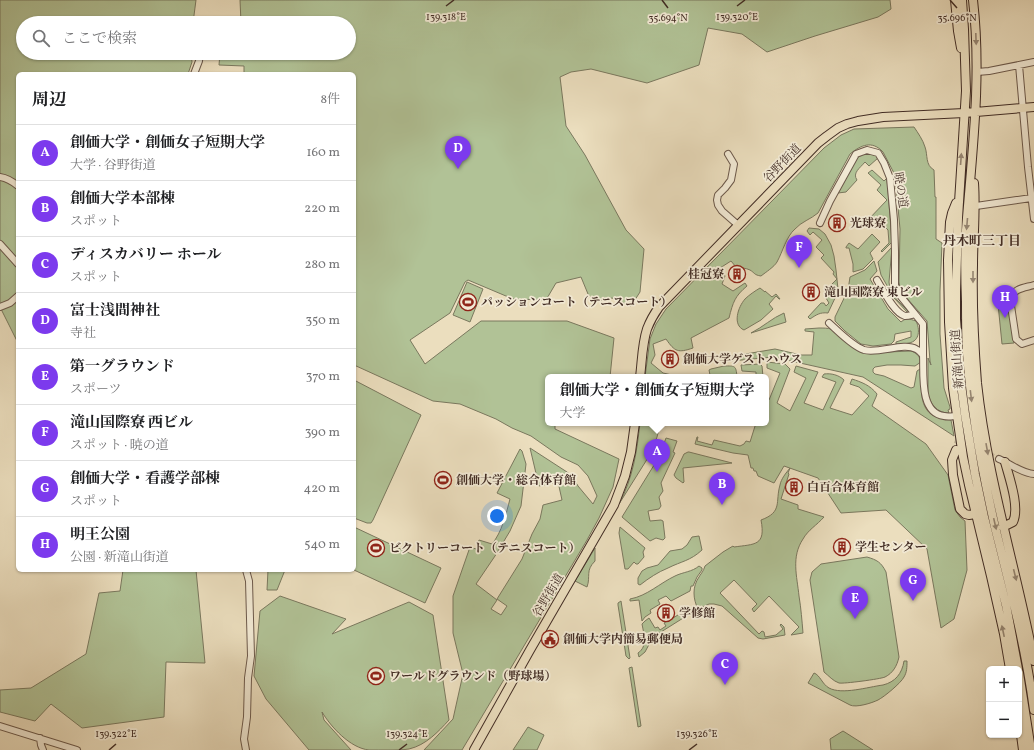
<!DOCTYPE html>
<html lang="ja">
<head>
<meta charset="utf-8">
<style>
  :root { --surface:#fff; --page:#f2f2f2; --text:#202124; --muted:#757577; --line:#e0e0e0; --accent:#7c3aed }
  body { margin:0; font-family:Vollkorn,"Noto Serif JP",serif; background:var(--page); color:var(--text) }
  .controls { position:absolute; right:12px; bottom:12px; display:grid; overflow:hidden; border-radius:6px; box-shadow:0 1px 3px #0004 }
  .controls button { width:36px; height:36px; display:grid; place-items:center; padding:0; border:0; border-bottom:1px solid var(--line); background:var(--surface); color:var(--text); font:20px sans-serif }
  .you { position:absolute; left:497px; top:516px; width:14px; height:14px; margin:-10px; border:3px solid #fff; border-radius:50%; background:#1a73e8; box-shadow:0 0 0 6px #1a73e833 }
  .badge { display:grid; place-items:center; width:26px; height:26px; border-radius:50%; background:var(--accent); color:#fff; font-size:13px; font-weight:700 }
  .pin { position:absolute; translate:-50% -33px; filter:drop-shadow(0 1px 2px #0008) }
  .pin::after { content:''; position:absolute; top:21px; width:14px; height:12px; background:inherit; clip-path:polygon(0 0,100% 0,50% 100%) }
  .popup { position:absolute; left:545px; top:374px; width:224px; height:52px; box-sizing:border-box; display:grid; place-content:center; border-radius:6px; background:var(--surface); filter:drop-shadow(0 1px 3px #0005); font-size:13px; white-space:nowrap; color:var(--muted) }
  .popup b { font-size:15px; color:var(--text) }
  .popup::after { content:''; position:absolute; left:50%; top:100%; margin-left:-8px; border:8px solid transparent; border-top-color:var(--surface) }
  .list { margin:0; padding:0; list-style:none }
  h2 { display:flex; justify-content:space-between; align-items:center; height:52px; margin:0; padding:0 16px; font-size:17px }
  h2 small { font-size:13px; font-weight:400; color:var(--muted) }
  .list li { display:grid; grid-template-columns:26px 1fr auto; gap:12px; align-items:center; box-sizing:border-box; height:56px; padding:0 16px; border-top:1px solid var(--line) }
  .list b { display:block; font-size:15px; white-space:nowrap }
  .list p { margin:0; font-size:13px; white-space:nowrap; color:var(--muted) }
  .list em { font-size:13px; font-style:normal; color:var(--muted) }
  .icon { flex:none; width:22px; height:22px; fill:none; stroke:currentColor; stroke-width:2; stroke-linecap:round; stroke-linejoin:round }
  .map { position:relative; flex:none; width:1034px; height:750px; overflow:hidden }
  .search { position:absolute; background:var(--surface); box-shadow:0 1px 3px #0004; left:16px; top:16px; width:340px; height:44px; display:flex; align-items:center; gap:10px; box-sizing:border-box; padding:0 14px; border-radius:22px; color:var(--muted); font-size:15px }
  .panel { position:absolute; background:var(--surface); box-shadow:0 1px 3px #0004; left:16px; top:72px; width:340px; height:500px; border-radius:6px }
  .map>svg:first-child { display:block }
  .green { fill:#b1c296; stroke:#7a785e }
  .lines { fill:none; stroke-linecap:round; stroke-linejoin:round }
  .minor-tunnel { stroke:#c9bb9f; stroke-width:6; stroke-dasharray:6 3; stroke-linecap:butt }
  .minor-casing { stroke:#6c594b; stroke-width:8 }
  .major-casing { stroke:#422d25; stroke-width:10 }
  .minor { stroke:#f2ead5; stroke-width:6 }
  .major { stroke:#ebdebe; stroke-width:8 }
  .oneway { fill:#968672 }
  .ticks { fill:none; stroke:#422d25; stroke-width:1.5 }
  .labels { text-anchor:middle; stroke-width:3.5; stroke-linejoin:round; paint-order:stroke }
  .street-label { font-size:12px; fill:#422d25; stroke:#f2ead5 }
  .poi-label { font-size:12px; font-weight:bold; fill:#422d25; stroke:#f2ead5; text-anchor:start }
  .neighbourhood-label { font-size:13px; font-weight:bold; fill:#422d25; stroke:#f2ead5 }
  .ticks-label { font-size:10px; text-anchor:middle; fill:#422d25; stroke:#f2ead5; stroke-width:3.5; stroke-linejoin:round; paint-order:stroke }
</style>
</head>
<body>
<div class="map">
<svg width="1034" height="750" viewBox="0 0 1034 750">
  <rect width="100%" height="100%" fill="#ebdebe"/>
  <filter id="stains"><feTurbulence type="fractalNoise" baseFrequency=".005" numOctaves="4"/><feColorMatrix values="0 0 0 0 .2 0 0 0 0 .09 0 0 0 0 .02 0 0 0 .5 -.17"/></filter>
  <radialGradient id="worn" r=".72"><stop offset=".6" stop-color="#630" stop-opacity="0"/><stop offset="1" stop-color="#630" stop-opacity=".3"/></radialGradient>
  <path class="green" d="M0 0H196L193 23H23V53H191L192 62 188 74H18V343L0 307Z
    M240 0H890L891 9 878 17 815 36 767 52 742 34 708 28 699 65 647 83 591 69 571 72 560 77 566 126 585 155 626 230 644 249 640 292 631 306 612 298 596 302 588 294 581 277 556 283 546 300 513 299 468 280 465 282 450 313 410 340 425 364 481 321H567L614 338 610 377H548V423H555V429L619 459 613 487 599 518 587 540 462 750H424L453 719 463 674 453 633V596L470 547 476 549 479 540 492 544C502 532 506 514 510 499L497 493 520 449 522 451 526 464 521 506 510 531 495 556 476 584 497 600 491 609 501 615 507 606 497 599 522 559 532 534 540 519 543 505 562 500 558 482 539 486 530 448 567 472 572 476 578 486 593 504 597 496 588 476 578 465 561 457 531 436 512 428 496 419 460 404 433 401 354 365V74H244V66L219 65 220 53H349V23H241Z
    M914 127C918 133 923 140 925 147 928 155 925 165 934 170L935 197H936V239L942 243 940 291V334L944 388 950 407V409L948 410 949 413C937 413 930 404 928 393V358L931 365 930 361 927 321 905 296 900 287 899 282 900 229 895 175 883 152C872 140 861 145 850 154L818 213C811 219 801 222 795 229 786 237 783 251 777 262 774 267 766 272 761 276 754 275 755 273 750 270 746 268 741 268 736 267L731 261 720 268 725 276 722 284 733 291 745 283 747 286C735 296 733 302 729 318L691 338 693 348C678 353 675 352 666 339L653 344 655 355 651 363 663 373 681 377H645L650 339 656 324 666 309 824 148 841 135 854 129Z
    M868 153 875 155 878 158 869 166 865 162C860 168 852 173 857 180L846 192 838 193 857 158 863 154Z
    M872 170 884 181 887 178 892 242 882 252 881 251 889 243 888 230 875 217 869 224 867 221 887 200 877 190 881 185 868 173Z
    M809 228 819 229 825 234 831 245 834 256 836 270 838 289 836 296 828 313C820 312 816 315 810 319L808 317 821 303H824L826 306 829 303 826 298 829 295V293L827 289 837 279 833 274 834 272 821 258 824 255 816 247 822 240 813 232 810 235 807 231Z
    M872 234 880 242 870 253 873 259 863 269 853 272V264L849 248H846V247L849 243 858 249Z
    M892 247 889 282 890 289 897 300 908 311V313L894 298 881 275 878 262Z
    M874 261 877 271 870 279 888 309 901 322C907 317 909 319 916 321 920 329 920 341 909 343 905 344 900 344 896 344V342L911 337V331L895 334 894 341 891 344 873 346 861 344 845 331 835 321V317L848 290 850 277 865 270Z
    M467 282 483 289 470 322 453 315Z
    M760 288 765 292V291L772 297 776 294 780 299H779L776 296 769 304 773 309 761 320 744 330C732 325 738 307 745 299 749 295 755 291 760 288Z
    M1009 293 1014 343 1002 344 997 294Z
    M784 313 786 322 751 333C763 327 772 318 784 313Z
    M819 328C823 328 828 328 831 329 844 335 851 349 865 353L911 351C917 353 920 357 921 362L915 366 901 365H887L875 367 873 369V372L875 374 884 376 911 388 914 387 917 371 920 369 921 370C922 395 917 418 951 420L954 436 863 377 773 357 721 362 722 358 775 349 801 355H812L814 332 805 331V329Z
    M767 362 785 364 790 369 777 403 790 411 806 378 794 372 796 366 818 372 804 403 823 410 836 382 822 377 824 374C831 373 839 375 844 380L830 408 852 415 869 396 859 387 850 384 852 379C861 382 870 385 877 394L876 397 872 406 926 444 948 475 955 510 960 517 965 521 967 570 954 619 941 628 927 549 886 510 841 513 818 478 784 466 774 483 758 476 756 471H754L753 468H751L748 455 733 453 695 444 697 437H698L697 441 712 445 714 440 740 446 744 444 746 441 750 442 756 423H766V398L769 400 780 373 767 368Z
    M760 364 762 366 763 377H756V372L742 371 741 365Z
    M724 366C735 366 736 365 737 377H719L710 375 709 370 711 369Z
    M354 380 421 415 373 520 371 523H367L354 518Z
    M640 423H662L659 429 657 437 651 453 619 504C633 478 637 451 640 423Z
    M666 438 677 441 673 452 675 453 661 483 663 491 659 497 661 506 659 509 648 511 650 521 661 520 663 521 665 538 663 540 656 538 650 541 622 517 659 457Z
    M688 452H689L732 463 683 468 684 482 683 483 676 478 674 475 684 454Z
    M790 468 788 473 789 474 781 499 798 505V509L824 517C817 525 808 530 803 539 791 557 797 576 799 596 801 608 802 621 803 633L791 635 799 627 769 596 754 612 752 609 757 604 734 580 720 593 759 634 762 631 764 632 765 637 776 635 783 629 780 625 781 624 784 627 785 635 763 639 758 638 722 606 714 604H709L698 609C693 599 692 587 699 577 702 572 703 572 705 566L723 552 733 546 734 547C755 544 766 546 761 520 783 512 775 502 780 485 781 479 786 473 790 468Z
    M354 527 441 568 425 603 354 570Z
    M620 527 645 548 643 552 644 557 638 564H636L634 562 628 569H625L619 533Z
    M699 536 702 550C690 561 682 561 668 568 658 572 649 578 640 585L638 584V578L642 571 647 568 658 565 670 551 682 549 687 545 692 537Z
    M595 548V561C585 571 591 576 587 587L575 581Z
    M867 557C877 560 881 562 886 572L899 657C897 666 893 673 885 677 881 679 843 684 839 683 833 681 829 676 824 672L810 580 812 572 821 564Z
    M699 566 702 568V570L697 577 693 586H691L690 591 671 601 666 596 658 600 660 604 650 610 651 613 645 617 642 621 639 600 630 601V599C647 596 660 583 675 576 683 572 692 572 699 566Z
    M123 570H196L205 663 166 662 164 717 82 728 51 704 35 721 0 712V690L31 688 86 654 99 593 120 591Z
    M268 570H285L277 590H267Z
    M280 596 346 619 332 634 409 602 433 615 449 720C438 732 426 745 409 749 403 750 394 750 388 750 382 750 375 750 369 750 350 748 331 727 322 712L324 720 351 750H309L266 699 254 676 260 611Z
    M621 601 630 658 629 659 626 656 618 605V603Z
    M685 611 688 615 653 637 645 652 639 657 638 653C648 646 644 635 642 624L645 621 649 618 655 628 658 627 660 630 666 626 664 623Z
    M904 661H907C907 667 907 672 904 677 901 683 884 697 878 700 872 703 856 708 850 705L808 683 814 673C820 675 822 684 829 688 842 695 868 687 883 685 895 682 902 674 904 661Z
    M632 667 641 726 638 727 629 668Z
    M528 727 544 735 537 750H513Z
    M843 731 873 750H831L830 739Z"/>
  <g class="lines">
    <path class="minor-tunnel" d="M955 440 999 459"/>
    <g class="minor-casing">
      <path id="minor" d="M1019 65 1028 167 1034 219
        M977 72 989 71 1034 62
        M194 74 199 61 200 53
        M728 154 734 164 731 180 725 188 718 195 717 200 718 205 722 211 738 225
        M0 177C7 178 12 181 18 186
        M976 206 1031 198
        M820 223 830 201 856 154 867 150 878 153 884 163 890 178 894 220 895 251V285L898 293 902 298 923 324V355C921 353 919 350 916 349 904 342 879 354 864 350 852 346 838 331 829 323
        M0 244 18 264
        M877 280C883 290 894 313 905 316 909 316 911 315 915 314
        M1034 285C1024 288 1014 288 1010 299L1016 339 1022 344 1034 340
        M0 307 10 303 18 296
        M923 355C924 373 919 413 944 416 948 417 953 416 957 416
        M999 459C1009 463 1023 474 1034 474
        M0 726 77 750
        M40 738 41 745 43 750
        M246 750 244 739 247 717 248 678 251 656 249 581 246 570"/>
    </g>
    <g class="major-casing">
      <path id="major" d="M955 0 958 31 961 48
        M962 0 964 29 966 91 958 218 956 292V319L961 384 965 414 975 474 984 517 1006 605 1018 669
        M973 0C982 77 972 153 966 230 965 254 965 278 966 302 966 319 966 336 967 353 971 411 982 470 995 527 1010 587 1026 648 1034 710
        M974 183C976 211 973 238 973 265 972 304 974 344 977 383 987 477 1016 568 1034 661
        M956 203 952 213 950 222 948 260 949 322 953 388 963 457 969 485 991 576 1004 634 1010 669
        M640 377C642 362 642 344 647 329 650 321 654 314 659 307L818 143 827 136 838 128 847 124 858 121 883 117 964 113 1034 107
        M956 450 952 460 953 475 960 509 965 514 969 515 975 514
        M1003 527 1013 522C1020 507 1009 477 1005 462
        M1019 673 1031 750
        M1019 720 1023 750
        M474 750 530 650 614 505 625 476 631 452 635 423"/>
    </g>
    <use href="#minor" class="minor"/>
    <use href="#major" class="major"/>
  </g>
  <defs><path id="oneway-solid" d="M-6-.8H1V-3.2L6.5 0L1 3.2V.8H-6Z"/></defs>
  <g class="oneway">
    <use href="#oneway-solid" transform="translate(976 39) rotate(88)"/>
    <use href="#oneway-solid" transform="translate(961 159) rotate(-86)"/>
    <use href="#oneway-solid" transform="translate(967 224) rotate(95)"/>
    <use href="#oneway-solid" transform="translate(973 277) rotate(90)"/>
    <use href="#oneway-solid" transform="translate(971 396) rotate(83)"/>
    <use href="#oneway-solid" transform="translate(987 449) rotate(80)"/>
    <use href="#oneway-solid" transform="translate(995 524) rotate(77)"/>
    <use href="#oneway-solid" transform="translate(1015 575) rotate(76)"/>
    <use href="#oneway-solid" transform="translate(1003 631) rotate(-102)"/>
  </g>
  <path class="ticks" d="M662 0 668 8M950 0 957 8M446 6 454 0M737 6 745 0M109 750 116 744M399 750 407 744M689 750 697 744"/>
  <defs>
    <g id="building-ring" transform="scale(0.9)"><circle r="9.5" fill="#f2ead5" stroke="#8f2418" stroke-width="1.5"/><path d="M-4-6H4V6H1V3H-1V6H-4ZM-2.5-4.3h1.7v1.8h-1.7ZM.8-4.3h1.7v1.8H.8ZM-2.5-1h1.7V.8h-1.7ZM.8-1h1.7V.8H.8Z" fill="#8f2418"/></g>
    <g id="stadium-ring" transform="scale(0.9)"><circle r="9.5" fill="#f2ead5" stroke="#8f2418" stroke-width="1.5"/><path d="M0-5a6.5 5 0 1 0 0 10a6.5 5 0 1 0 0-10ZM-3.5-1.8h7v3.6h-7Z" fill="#8f2418"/></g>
    <g id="civic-ring" transform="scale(0.9)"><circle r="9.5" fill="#f2ead5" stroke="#8f2418" stroke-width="1.5"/><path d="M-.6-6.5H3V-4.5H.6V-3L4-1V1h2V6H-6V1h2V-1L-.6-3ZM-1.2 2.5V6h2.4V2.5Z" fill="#8f2418"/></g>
  </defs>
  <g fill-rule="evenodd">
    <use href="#building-ring" x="837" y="223"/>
    <use href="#building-ring" x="737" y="274"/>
    <use href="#building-ring" x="811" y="292"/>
    <use href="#stadium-ring" x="468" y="302"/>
    <use href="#building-ring" x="670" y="359"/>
    <use href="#stadium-ring" x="443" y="480"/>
    <use href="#building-ring" x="794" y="487"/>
    <use href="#building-ring" x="842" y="547"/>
    <use href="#stadium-ring" x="376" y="548"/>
    <use href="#building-ring" x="666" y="613"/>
    <use href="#civic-ring" x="550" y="639"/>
    <use href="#stadium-ring" x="376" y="676"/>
  </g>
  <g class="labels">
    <g class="street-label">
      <text transform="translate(782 163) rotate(-46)" y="4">谷野街道</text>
      <text transform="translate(901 190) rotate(81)" y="4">暁の道</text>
      <text transform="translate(957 359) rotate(-94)" y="4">新滝山街道</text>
      <text transform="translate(548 595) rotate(-59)" y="4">谷野街道</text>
    </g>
    <g class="poi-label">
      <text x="850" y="227">光球寮</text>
      <text x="724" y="278" text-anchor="end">桂冠寮</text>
      <text x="824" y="296">滝山国際寮 東ビル</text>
      <text x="481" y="306">パッションコート（テニスコート）</text>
      <text x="683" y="363">創価大学ゲストハウス</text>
      <text x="456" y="484">創価大学・総合体育館</text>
      <text x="807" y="491">白百合体育館</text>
      <text x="855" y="551">学生センター</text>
      <text x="389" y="552">ビクトリーコート（テニスコート）</text>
      <text x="679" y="617">学修館</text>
      <text x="563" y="643">創価大学内簡易郵便局</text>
      <text x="389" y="680">ワールドグラウンド（野球場）</text>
    </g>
    <g class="neighbourhood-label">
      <text x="982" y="245">丹木町三丁目</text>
    </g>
  </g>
  <g class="ticks-label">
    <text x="446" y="20">139.318°E</text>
    <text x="737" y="20">139.320°E</text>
    <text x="668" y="21">35.694°N</text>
    <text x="957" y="21">35.696°N</text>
    <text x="116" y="737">139.322°E</text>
    <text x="407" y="737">139.324°E</text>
    <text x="697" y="737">139.326°E</text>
  </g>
  <rect width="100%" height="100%" filter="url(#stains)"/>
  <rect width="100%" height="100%" fill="url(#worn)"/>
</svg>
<div class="controls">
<button>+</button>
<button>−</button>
</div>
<div class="you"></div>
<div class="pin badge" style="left:657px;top:472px">A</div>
<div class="popup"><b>創価大学・創価女子短期大学</b>大学</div>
<div class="pin badge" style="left:722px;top:505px">B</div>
<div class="pin badge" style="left:725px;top:685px">C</div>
<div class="pin badge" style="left:458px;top:169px">D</div>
<div class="pin badge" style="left:855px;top:619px">E</div>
<div class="pin badge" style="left:799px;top:268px">F</div>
<div class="pin badge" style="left:913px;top:601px">G</div>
<div class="pin badge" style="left:1005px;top:318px">H</div>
<div class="search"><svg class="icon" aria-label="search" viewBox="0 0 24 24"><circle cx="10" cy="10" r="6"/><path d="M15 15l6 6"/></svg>ここで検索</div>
<section class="panel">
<h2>周辺<small>8件</small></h2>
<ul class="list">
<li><span class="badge">A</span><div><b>創価大学・創価女子短期大学</b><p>大学 · 谷野街道</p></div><em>160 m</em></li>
<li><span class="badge">B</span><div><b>創価大学本部棟</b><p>スポット</p></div><em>220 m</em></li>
<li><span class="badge">C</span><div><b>ディスカバリー ホール</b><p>スポット</p></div><em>280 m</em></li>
<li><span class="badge">D</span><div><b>富士浅間神社</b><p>寺社</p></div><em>350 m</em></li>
<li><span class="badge">E</span><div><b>第一グラウンド</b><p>スポーツ</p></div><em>370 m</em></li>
<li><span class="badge">F</span><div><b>滝山国際寮 西ビル</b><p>スポット · 暁の道</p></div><em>390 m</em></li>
<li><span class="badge">G</span><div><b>創価大学・看護学部棟</b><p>スポット</p></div><em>420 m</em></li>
<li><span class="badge">H</span><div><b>明王公園</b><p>公園 · 新滝山街道</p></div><em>540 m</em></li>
</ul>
</section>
</div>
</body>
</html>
